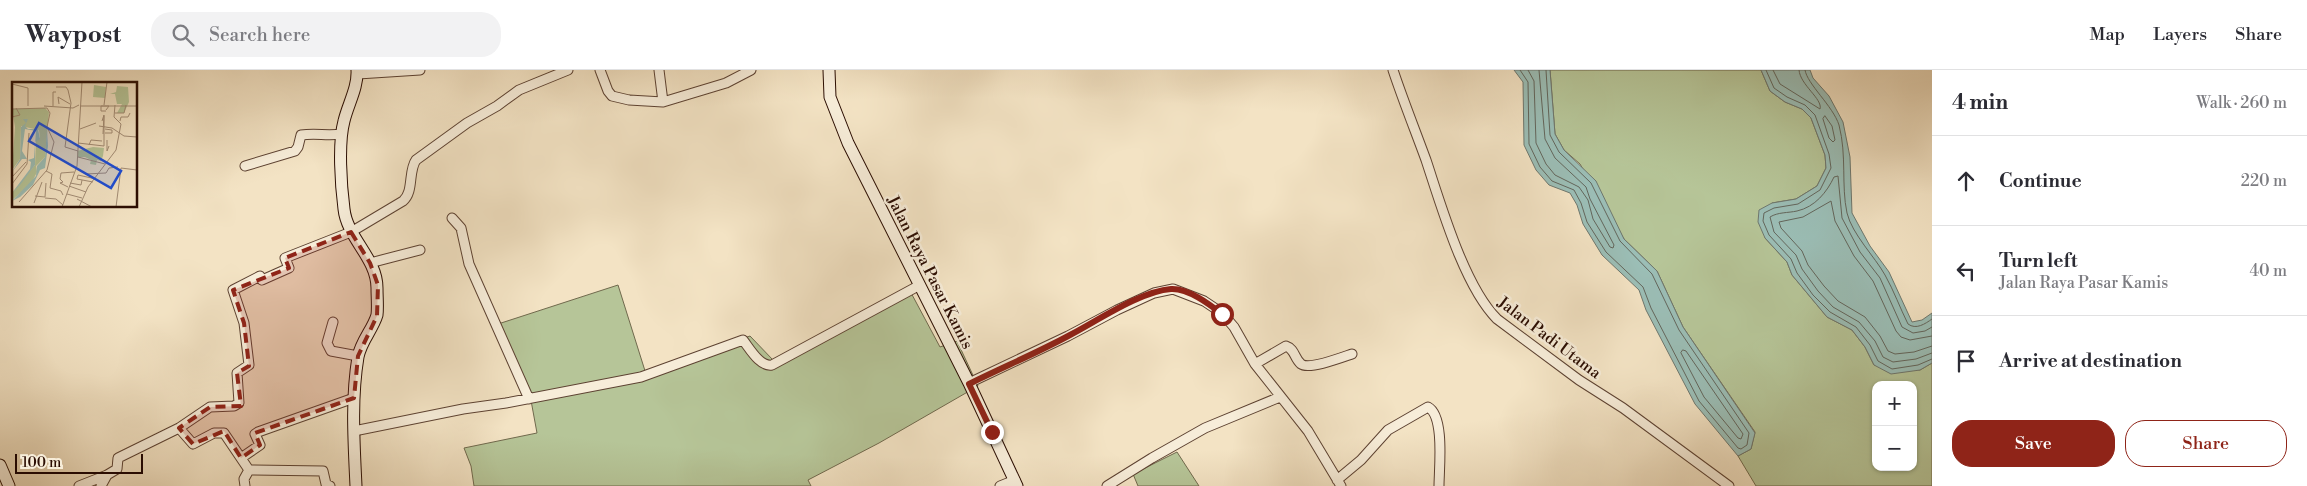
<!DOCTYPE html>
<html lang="en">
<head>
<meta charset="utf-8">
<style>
  :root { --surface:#fff; --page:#f2f2f3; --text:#2b2b33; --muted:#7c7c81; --line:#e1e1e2; --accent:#8f2418 }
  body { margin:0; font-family:"Libre Bodoni",serif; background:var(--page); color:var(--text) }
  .controls { position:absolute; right:15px; bottom:15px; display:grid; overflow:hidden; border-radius:10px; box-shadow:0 1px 4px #0004 }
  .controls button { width:45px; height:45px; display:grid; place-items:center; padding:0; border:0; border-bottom:1px solid var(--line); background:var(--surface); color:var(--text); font:25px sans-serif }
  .scale { position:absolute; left:15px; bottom:12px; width:128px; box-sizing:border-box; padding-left:5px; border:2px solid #2b0d02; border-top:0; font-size:14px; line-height:18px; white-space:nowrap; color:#2b0d02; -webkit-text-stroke:4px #f7edd9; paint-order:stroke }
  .stop { position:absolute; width:15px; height:15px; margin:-11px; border:4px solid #8f2418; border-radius:50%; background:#fff }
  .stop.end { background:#8f2418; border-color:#fff; box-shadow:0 1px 5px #0008 }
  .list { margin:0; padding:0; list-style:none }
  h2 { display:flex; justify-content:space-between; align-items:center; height:65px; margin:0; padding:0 20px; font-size:21px }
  h2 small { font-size:16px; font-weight:400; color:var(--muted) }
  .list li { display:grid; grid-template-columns:32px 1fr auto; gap:15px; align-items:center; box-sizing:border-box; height:90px; padding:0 20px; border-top:1px solid var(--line) }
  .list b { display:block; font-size:19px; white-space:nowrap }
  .list p { margin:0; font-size:16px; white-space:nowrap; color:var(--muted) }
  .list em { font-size:16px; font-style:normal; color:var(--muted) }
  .actions { display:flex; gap:10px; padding:15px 20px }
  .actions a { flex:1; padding:11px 0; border:1px solid var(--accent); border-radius:20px; text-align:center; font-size:18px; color:var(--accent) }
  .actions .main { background:var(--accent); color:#fff }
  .icon { flex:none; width:28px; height:28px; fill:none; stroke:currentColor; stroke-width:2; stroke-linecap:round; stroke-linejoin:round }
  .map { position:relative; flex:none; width:1932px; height:416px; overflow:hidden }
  header { display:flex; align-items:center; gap:30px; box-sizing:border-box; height:70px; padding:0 25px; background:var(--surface); border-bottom:1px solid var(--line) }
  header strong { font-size:24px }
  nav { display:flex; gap:28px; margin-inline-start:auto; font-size:18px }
  .search { width:350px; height:45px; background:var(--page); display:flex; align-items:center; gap:12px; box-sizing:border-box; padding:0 18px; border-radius:20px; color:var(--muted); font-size:19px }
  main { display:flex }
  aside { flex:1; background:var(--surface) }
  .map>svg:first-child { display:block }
  .green { fill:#b6c598; stroke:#70694d; fill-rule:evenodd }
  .water { fill:#9bbeb6; stroke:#6e776e }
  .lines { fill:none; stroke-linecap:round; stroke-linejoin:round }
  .shore { stroke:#63665c; stroke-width:1 }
  .street-casing { stroke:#5d4232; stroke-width:11 }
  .secondary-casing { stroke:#2b0d02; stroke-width:13 }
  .street { stroke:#f7edd9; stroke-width:9 }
  .secondary { stroke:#f7edd9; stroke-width:11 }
  .route { stroke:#8f2418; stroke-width:6 }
  .marked { fill:#8f2418; fill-opacity:0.2; stroke:#8f2418; stroke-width:4; stroke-dasharray:10 6; stroke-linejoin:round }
  .labels { text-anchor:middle; stroke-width:5; stroke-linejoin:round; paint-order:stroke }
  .street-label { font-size:16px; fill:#2b0d02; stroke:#f7edd9 }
  .inset-road { fill:none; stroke:#a38d76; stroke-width:1 }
  .view { fill:#1d4ed8; fill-opacity:0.15; stroke:#1d4ed8; stroke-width:2.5 }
  .inset-edge { fill:none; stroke:#2b0d02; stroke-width:2.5 }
</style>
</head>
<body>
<header>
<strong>Waypost</strong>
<div class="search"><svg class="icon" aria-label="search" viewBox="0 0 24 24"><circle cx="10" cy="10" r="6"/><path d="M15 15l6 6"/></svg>Search here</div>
<nav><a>Map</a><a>Layers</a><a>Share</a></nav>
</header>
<main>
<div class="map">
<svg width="1932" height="416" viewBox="0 0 1932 416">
  <rect width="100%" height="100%" fill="#f3e3c4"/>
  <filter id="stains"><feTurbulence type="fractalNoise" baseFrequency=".004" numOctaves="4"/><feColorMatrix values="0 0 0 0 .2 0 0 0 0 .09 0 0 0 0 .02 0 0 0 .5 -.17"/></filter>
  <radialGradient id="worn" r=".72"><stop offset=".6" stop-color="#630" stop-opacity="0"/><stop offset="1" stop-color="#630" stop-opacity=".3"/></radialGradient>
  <path class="green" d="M1550 0H1761L1770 21 1785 32 1802 39 1811 48 1825 85 1826 98 1817 116 1796 129 1772 133 1765 168 1787 192 1792 205 1827 247 1852 260 1865 277 1874 295 1920 300 1932 293V416H1756L1738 386 1751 379 1755 362 1683 257 1657 201 1624 169 1580 94 1564 80 1555 64ZM1876 315H1913V397H1876Z
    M618 215 646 304 750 266 773 290 909 219 940 277 957 271 978 316 879 373 808 410 811 416H474L471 396 464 378 537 363 530 325 495 255Z
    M1177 382 1199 416H1138L1133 404Z"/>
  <path class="water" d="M1514 0H1550L1555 64 1564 80 1596 111 1624 169 1657 201 1683 257 1755 363 1751 379 1738 386 1695 334 1646 240 1639 220 1602 185 1583 154 1577 135 1570 123 1549 115 1536 100 1524 75 1523 12Z
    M1761 0H1810L1813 8 1829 26 1843 52 1850 87 1852 143 1870 176 1889 202 1912 252 1922 250 1932 243V293L1920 300 1891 304 1874 295 1865 277 1852 260 1827 247 1792 205 1787 192 1765 168 1758 152 1759 140 1772 133 1796 129 1817 116 1826 98 1825 85 1811 48 1802 39 1785 32 1770 21Z"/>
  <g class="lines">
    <path class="shore" d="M1520 0 1528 12 1529 74 1540 97 1552 111 1574 120 1581 133 1587 152 1606 182 1643 217 1651 238 1699 331 1738 378 1741 379 1747 375 1749 363 1679 260 1652 204 1620 171 1591 113 1559 82 1550 65 1546 0
      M1528 0 1534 11 1536 73 1546 94 1555 105 1579 117 1588 130 1593 149 1610 177 1613 178 1614 175 1590 129 1586 117 1555 88 1545 69 1539 0
      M1766 0 1774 18 1787 27 1805 35 1815 45 1829 84 1831 98 1820 120 1798 134 1774 138 1764 143 1763 151 1769 165 1791 189 1797 203 1813 225 1830 242 1856 257 1870 275 1878 291 1892 299 1918 295 1932 289
      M1773 0 1780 14 1820 39C1823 29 1800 15 1799 0
      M1805 0C1807 14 1833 36 1839 55 1847 86 1841 115 1847 143 1852 164 1875 187 1885 205 1894 221 1900 238 1908 254 1916 260 1925 254 1932 249
      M1825 46 1832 56 1835 70 1833 72 1829 68 1823 49Z
      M1932 257 1925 261 1913 263 1902 257 1880 208 1860 182 1842 148 1838 106 1834 107C1827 122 1815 137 1797 141 1788 143 1778 142 1770 147L1774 162 1796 185 1802 199 1818 221 1833 237 1859 252 1875 271 1883 287 1893 292 1916 289 1932 283
      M1932 266 1910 270 1901 267 1896 261 1873 211 1854 186 1835 151 1831 131 1803 147 1779 152 1781 158 1802 181 1808 195 1824 216 1838 231 1865 247 1880 266 1888 281 1895 284 1914 282 1932 276
      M1683 280 1686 281 1743 364 1741 369 1738 368 1704 327 1681 283Z"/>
    <g class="street-casing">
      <path id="street" d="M600 0 608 21 612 26 629 30 663 32 726 13 751 0
        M659 0 663 32
        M1393 0C1403 30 1415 60 1426 90 1441 135 1464 216 1497 249L1579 310 1623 338 1729 416
        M358 4 420 0
        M245 96 295 81 298 77 301 65C316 63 327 66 342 64
        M452 148 461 158 469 194 529 329
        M370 193 420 180
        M333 252 327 273 331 281 358 286
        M1255 294 1286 276C1295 279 1294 288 1301 294 1309 300 1343 287 1352 284
        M969 313 1068 266 1117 240 1154 223 1173 219 1204 231 1222 243 1234 257 1255 294 1308 361 1341 416
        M179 358 193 374 214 363H224L249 400 244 409 245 416
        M354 361 463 339 506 333 641 307 743 270C750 279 760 297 772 295L920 215
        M241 388 260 375 255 364 258 362 354 328
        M249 400 323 401 326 414 330 416
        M1337 410 1361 390 1388 360 1428 337C1445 346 1439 399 1439 416
        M79 416 107 405
        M101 416 107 405 117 399 118 388 179 358 210 337 234 336 239 333 237 303 249 295 244 253 233 220 260 206 262 210 289 198 285 188 351 162 403 131C414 122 408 101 416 90L467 53 497 36 519 20 568 0
        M1000 416 1015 410
        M1107 416 1152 388 1205 358 1280 327"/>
    </g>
    <g class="secondary-casing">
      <path id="secondary" d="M829 0 830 27 848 73 969 313 1017 416
        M0 395 9 416
        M356 416C354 373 351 329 358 287 361 271 373 259 377 245 378 237 377 227 377 218 377 188 347 168 344 139 341 116 338 73 344 51 348 34 358 18 357 0"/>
    </g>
    <use href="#street" class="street"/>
    <use href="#secondary" class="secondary"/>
  </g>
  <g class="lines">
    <path class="route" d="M992 362 969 314C1003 297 1037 283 1070 265 1097 251 1141 221 1171 219 1188 218 1209 234 1222 244"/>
  </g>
  <path class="marked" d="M351 162 370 193 378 215 377 246 358 286 354 328 255 363 260 375 241 388 224 361 193 374 179 358 210 337 241 336 237 303 249 296 244 253 233 220 289 198 285 188Z"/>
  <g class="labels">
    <g class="street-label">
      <text transform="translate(931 202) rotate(63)" y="6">Jalan Raya Pasar Kamis</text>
      <text transform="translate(1550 267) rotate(37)" y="6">Jalan Padi Utama</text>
    </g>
  </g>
  <g transform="translate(12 12)">
    <rect width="125" height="125" fill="#f3e3c4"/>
    <path d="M82 3 94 5 93 16 81 15ZM105 4 116 5 117 20 112 31H105L110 22H105L103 12H98L104 10ZM33 26 37 30 33 75 24 84 25 90 19 102 0 118V111L23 83 24 58 28 56 27 48 9 44 8 77 0 88 3 45 0 27ZM81 65 92 66 91 74 89 79 85 78 84 83 78 82 79 78 73 75H66L65 69Z" fill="#b6c598"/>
    <path d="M11 37H16L13 44 16 47H26L28 57 23 60V83L8 103 0 111 18 87 19 80 16 78 22 76 24 49 13 47 10 69 15 77H10L0 90 8 77 9 45 14 41ZM35 47 36 64 33 86 28 88 21 103 8 115 0 119 24 94 25 84 33 75Z" fill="#9bbeb6"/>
    <path class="inset-road" d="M0 2 16 6V24M44 5H54L56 8 59 21 53 65 66 69M47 22 46 15 58 22M92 23 95 0M103 23 102 35 109 42 104 68M32 24 61 26 67 23M41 24V10H44M68 24H125M0 27 35 26 38 31 35 45 42 60 35 88 7 120M94 28 97 24H89V29H94M103 31H112L114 23M0 35 8 33 4 26M90 39 92 33 91 52M108 39 109 35H116L118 31M87 44 100 46 112 54 125 55M68 47 84 41M93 51H100V48L93 47M95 58V69L97 64M66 61 92 64V34M77 63 79 58 90 59M66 75 93 82M109 86 125 88M34 89 40 92 38 106 49 109 51 113M73 92 94 91 97 86 106 85M0 95 14 80M65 97 66 93 84 97M65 97 81 100M58 101 69 103 70 98M0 102 15 82 17 51M57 104 74 110M56 105 48 101 51 100 48 97 49 91 62 90M55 112 70 116M23 114 33 115 34 101M33 116 44 117 51 123M65 117 80 125M22 121 30 100M50 125 65 84 70 0M67 125 76 105 104 68M104 125 109 86"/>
    <path class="view" d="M27 41 109 89 99 106 17 59Z"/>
    <rect width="125" height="125" class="inset-edge"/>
  </g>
  <rect width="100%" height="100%" filter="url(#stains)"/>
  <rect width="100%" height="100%" fill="url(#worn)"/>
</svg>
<div class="controls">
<button>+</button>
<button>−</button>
</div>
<div class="scale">100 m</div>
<div class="stop" style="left:1222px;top:244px"></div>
<div class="stop end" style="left:992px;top:362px"></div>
</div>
<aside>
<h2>4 min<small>Walk · 260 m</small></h2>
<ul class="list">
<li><svg class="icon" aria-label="ahead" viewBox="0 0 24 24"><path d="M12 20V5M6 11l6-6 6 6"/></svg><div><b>Continue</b></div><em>220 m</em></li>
<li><svg class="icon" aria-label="left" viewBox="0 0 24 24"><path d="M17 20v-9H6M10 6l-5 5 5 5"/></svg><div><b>Turn left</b><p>Jalan Raya Pasar Kamis</p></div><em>40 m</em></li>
<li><svg class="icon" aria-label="arrive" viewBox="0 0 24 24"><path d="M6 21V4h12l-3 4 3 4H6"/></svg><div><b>Arrive at destination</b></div></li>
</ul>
<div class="actions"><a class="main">Save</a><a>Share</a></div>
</aside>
</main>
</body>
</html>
